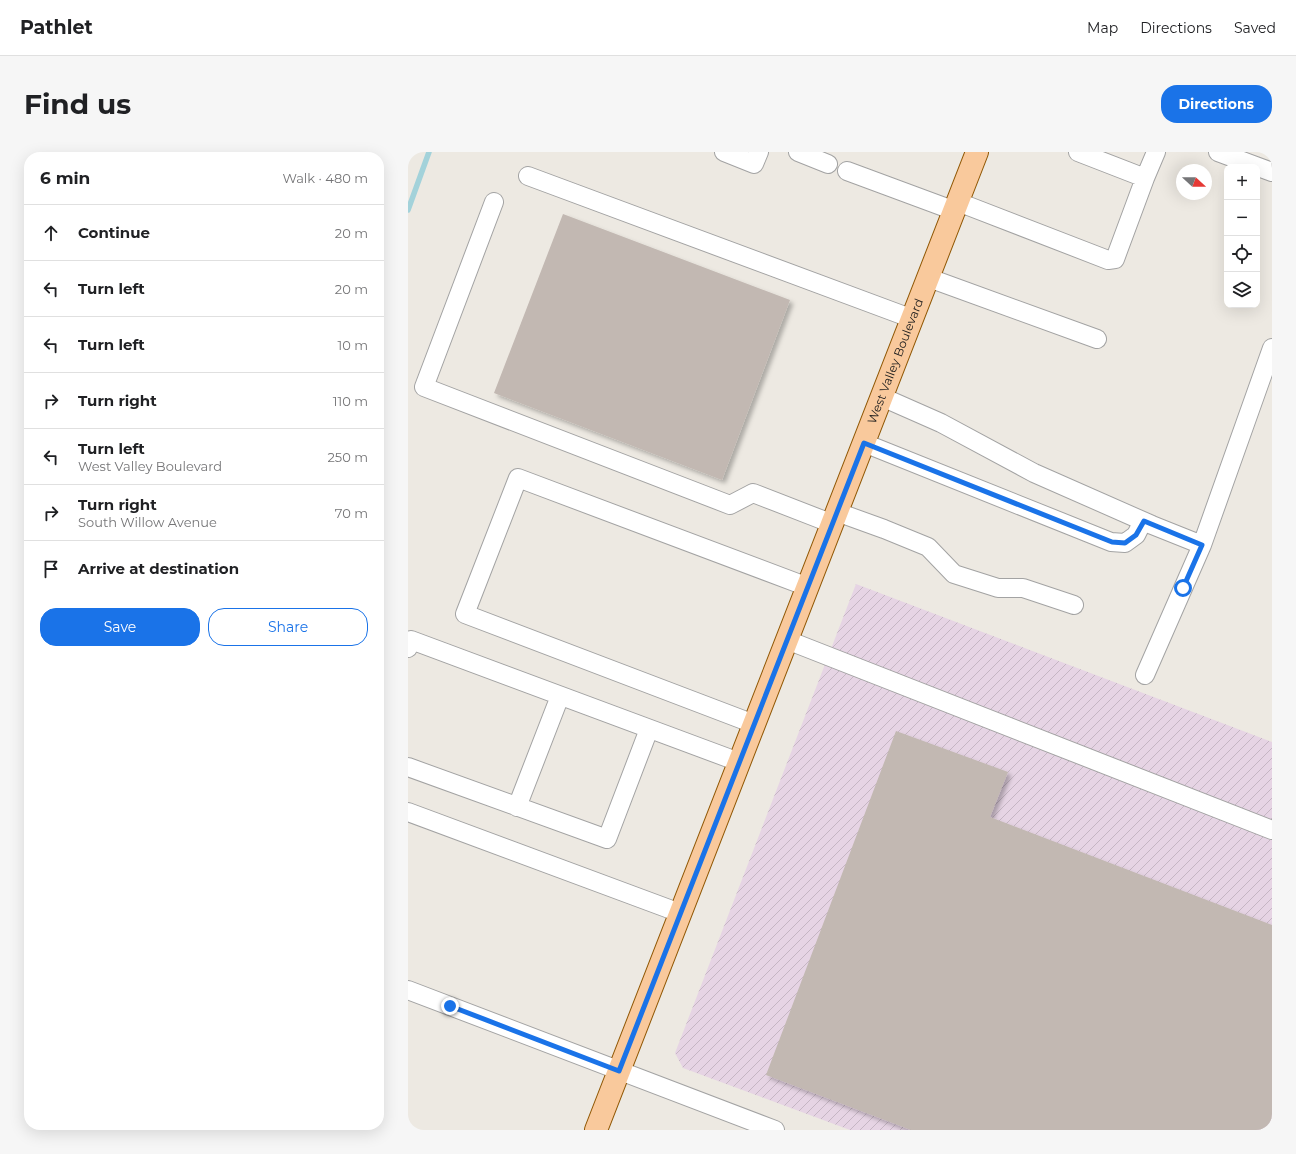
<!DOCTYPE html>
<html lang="en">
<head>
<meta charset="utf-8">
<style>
  :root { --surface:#fff; --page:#f6f6f6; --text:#202124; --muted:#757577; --line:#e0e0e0; --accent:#1a73e8 }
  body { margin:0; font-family:Montserrat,sans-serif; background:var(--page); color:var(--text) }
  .controls { position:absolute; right:12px; top:12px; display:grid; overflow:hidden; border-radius:8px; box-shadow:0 4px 16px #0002 }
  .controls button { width:36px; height:36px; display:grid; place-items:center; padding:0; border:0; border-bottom:1px solid var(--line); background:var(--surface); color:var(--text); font:20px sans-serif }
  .compass { position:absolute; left:768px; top:12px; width:36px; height:36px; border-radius:50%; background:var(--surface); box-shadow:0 4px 16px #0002; rotate:111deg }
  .stop { position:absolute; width:12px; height:12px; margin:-9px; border:3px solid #1a73e8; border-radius:50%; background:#fff }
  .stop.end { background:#1a73e8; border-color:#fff; box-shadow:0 1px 4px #0008 }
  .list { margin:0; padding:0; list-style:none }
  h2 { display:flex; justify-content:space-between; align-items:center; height:52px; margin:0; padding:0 16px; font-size:17px }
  h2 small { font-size:13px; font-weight:400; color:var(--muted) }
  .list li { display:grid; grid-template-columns:26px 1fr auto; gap:12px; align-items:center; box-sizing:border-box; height:56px; padding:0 16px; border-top:1px solid var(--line) }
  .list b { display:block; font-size:15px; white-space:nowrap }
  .list p { margin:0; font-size:13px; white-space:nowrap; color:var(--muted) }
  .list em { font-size:13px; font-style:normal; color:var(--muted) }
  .actions { display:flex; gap:8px; padding:12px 16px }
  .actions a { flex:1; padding:9px 0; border:1px solid var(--accent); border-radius:16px; text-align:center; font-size:14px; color:var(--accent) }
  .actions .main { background:var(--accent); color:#fff }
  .icon { flex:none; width:22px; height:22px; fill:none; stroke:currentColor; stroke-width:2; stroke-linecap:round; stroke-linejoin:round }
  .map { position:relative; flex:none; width:864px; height:978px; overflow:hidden; border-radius:16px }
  header { display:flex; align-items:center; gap:24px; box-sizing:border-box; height:56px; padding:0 20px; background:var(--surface); border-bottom:1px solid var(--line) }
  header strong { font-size:19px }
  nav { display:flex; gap:22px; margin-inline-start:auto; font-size:14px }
  .intro { display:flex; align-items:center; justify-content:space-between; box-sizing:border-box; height:96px; padding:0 24px }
  h1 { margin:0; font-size:28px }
  .button { padding:10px 18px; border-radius:16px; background:var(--accent); color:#fff; font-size:14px; font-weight:700 }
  main { display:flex; gap:24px; padding:0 24px }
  aside { flex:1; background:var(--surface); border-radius:16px; box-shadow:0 4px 16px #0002 }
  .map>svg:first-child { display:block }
  .industrial { fill:url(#industrial-furrows) }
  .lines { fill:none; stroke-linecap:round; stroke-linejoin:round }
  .stream { stroke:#a3d2da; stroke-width:5.5 }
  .building { fill:#c2b8b2; filter:url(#shadow) }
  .minor-casing { stroke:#a3a3a3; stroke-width:20 }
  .major-casing { stroke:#905704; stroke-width:24 }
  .minor { stroke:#fff; stroke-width:18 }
  .major { stroke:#f9c99c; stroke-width:22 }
  .route { stroke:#1a73e8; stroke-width:5 }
  .labels { text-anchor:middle; stroke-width:4; stroke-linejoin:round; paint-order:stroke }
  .street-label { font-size:12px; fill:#1c1c1c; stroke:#fff }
</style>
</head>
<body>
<header>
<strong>Pathlet</strong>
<nav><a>Map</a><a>Directions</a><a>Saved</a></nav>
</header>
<div class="intro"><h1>Find us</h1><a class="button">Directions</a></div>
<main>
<aside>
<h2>6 min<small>Walk · 480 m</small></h2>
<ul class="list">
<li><svg class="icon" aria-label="ahead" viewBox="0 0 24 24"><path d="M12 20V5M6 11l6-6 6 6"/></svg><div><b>Continue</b></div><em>20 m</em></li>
<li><svg class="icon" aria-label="left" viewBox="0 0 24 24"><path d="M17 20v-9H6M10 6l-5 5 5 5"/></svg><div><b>Turn left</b></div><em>20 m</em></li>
<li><svg class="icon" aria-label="left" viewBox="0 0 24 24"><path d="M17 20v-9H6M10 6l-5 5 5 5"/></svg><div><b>Turn left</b></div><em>10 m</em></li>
<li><svg class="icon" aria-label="right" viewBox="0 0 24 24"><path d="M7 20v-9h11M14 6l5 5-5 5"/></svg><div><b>Turn right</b></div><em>110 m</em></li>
<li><svg class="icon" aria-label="left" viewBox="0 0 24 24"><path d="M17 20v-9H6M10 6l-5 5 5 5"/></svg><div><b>Turn left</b><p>West Valley Boulevard</p></div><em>250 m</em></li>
<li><svg class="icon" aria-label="right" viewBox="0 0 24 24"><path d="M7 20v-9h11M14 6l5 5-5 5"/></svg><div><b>Turn right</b><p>South Willow Avenue</p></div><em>70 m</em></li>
<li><svg class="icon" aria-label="arrive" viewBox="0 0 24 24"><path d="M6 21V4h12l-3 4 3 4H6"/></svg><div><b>Arrive at destination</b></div></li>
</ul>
<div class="actions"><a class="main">Save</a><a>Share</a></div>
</aside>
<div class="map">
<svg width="864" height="978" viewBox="0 0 864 978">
  <defs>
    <pattern id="industrial-furrows" width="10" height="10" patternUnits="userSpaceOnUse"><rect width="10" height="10" fill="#e6d4e4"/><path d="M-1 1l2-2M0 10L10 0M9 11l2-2" fill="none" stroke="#c5b5c3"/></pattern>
    <filter id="shadow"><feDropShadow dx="3.5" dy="3.5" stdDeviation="2" flood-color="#0004"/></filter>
  </defs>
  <rect width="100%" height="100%" fill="#ede9e2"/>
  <path class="industrial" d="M448 432 864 590V978H442L275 916 267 901Z"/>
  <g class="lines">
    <path class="stream" d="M0 58 21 0"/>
  </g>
  <path class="building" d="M155 62 382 148 314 328 86 241Z
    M488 579 600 620 582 665 864 773V978H503L358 923Z"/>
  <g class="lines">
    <g class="minor-casing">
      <path id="minor" d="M316 0 346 12 351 0
        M390 0 420 12
        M670 0 737 26 748 0
        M810 0 864 20
        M439 19 547 59
        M120 24 505 167
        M86 50 16 235 322 353 345 341 425 372
        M550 50 700 108 707 107 737 26
        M521 126 689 187
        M474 245 533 271 626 321 744 373 794 393 737 523
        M456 291 703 390 717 391 728 383 735 369
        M429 360 476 377 520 395 546 422 590 436H615L666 453
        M794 393 864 196
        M379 488 864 678
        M0 496 3 488 331 610
        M346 572 57 462 110 326 400 435
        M0 615 199 687 241 577
        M109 655 152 544
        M0 660 272 761
        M0 838 367 978"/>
    </g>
    <g class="major-casing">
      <g id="major">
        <path id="s1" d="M188 978 569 0"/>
      </g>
    </g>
    <use href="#minor" class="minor"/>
    <use href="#major" class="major"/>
  </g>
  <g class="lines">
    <path class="route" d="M42 854 211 919 456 291 704 390 717 391 728 383 736 369 794 393 775 436"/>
  </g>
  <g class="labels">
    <g class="street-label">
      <text dy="4" stroke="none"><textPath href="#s1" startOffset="825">West Valley Boulevard</textPath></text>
    </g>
  </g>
</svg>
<div class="controls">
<button>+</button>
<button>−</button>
<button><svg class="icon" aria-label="locate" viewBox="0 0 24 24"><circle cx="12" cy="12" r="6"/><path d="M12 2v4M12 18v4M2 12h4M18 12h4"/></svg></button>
<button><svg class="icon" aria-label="layers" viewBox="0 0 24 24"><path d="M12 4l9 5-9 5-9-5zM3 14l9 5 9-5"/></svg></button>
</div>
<svg class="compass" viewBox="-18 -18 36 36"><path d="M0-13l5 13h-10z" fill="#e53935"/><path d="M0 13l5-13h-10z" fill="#757577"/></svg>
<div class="stop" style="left:775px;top:436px"></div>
<div class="stop end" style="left:42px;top:854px"></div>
</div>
</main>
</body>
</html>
